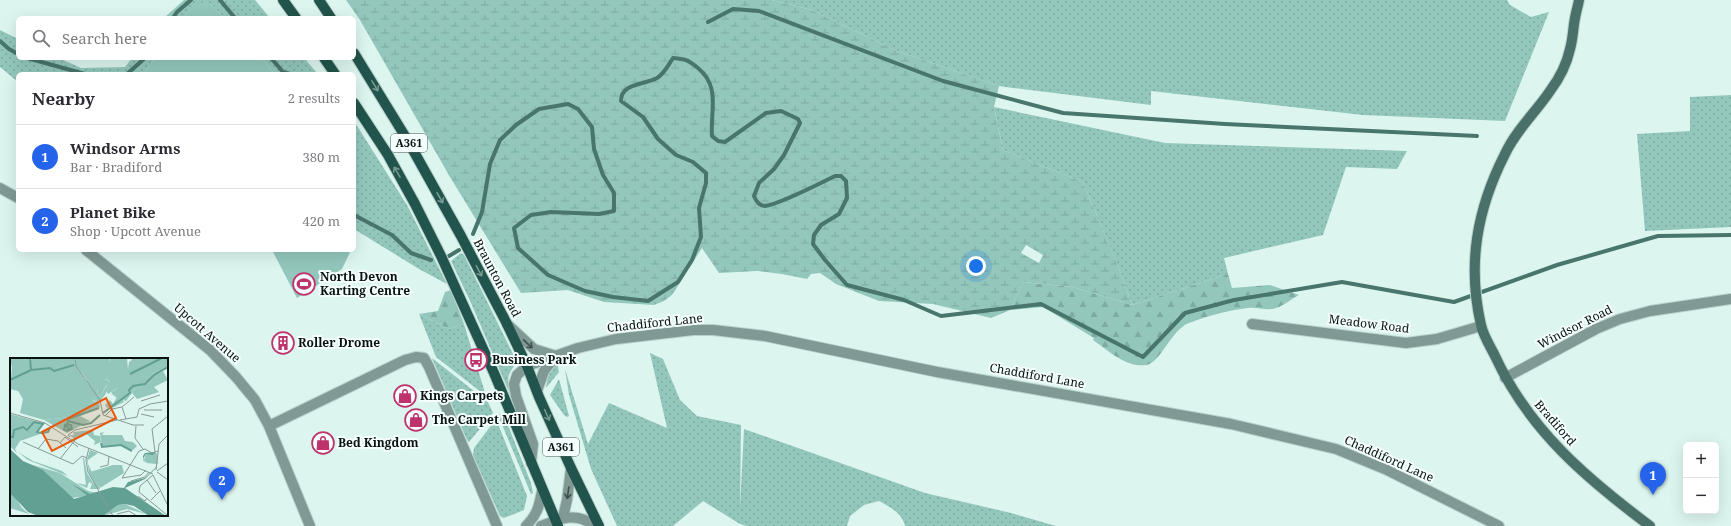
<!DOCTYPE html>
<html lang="en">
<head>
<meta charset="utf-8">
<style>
  :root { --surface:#fff; --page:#f2f2f3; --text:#2b2b33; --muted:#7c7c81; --line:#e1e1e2; --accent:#2563eb }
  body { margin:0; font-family:"Noto Serif",serif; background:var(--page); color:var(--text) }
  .controls { position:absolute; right:12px; bottom:12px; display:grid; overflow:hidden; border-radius:6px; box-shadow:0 4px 16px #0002 }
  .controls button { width:36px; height:36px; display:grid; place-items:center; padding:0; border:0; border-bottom:1px solid var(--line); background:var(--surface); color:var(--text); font:20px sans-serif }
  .you { position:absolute; left:976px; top:266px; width:14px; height:14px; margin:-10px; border:3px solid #fff; border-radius:50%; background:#1a73e8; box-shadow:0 0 0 6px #1a73e833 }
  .badge { display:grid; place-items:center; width:26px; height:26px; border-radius:50%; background:var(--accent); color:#fff; font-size:13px; font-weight:700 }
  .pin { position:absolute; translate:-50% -33px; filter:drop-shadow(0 1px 2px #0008) }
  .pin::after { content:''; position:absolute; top:21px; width:14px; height:12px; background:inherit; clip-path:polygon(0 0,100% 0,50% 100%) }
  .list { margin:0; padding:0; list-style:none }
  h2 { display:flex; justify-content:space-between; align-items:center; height:52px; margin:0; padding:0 16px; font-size:17px }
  h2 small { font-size:13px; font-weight:400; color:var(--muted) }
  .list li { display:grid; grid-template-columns:26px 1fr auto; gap:12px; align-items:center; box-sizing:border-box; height:64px; padding:0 16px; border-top:1px solid var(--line) }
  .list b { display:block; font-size:15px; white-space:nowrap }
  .list p { margin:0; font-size:13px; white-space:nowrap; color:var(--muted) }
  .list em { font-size:13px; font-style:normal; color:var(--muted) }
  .icon { flex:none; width:22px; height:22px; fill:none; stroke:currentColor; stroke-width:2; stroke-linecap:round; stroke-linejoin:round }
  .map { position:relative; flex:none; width:1731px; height:526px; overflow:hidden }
  .search { position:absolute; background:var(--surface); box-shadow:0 4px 16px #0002; left:16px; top:16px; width:340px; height:44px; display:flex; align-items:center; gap:10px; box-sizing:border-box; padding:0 14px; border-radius:6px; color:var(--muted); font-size:15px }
  .panel { position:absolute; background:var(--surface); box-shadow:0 4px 16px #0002; left:16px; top:72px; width:340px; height:180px; border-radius:6px }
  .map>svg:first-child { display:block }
  .grass { fill:url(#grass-dots) }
  .forest { fill:url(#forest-firs) }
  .wetland { fill:url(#wetland-marsh); fill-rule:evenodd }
  .park { fill:#93c7bc }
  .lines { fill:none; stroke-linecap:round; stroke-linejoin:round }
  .stream { stroke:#48756c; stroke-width:4 }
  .street-casing { stroke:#bad1cb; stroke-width:12 }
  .secondary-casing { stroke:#bad1cb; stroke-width:12 }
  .primary-casing { stroke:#bad1cb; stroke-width:12 }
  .street { stroke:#809994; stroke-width:10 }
  .secondary { stroke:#4a7169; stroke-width:10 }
  .primary { stroke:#21544c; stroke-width:10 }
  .oneway { stroke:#759892 }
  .oneway2 { stroke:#3f4f4b }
  .labels { text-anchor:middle; stroke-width:4; stroke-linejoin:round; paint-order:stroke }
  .shield { fill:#f4fefc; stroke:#505957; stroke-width:1 }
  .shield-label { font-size:11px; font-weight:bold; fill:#091210 }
  .poi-label { font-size:12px; font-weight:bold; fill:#091210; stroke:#f4fefc; text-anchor:start }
  .street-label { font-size:12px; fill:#091210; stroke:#f4fefc }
  .inset-river { fill:none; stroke:#63a094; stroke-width:2 }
  .inset-road { fill:none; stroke:#889a96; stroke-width:1 }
  .view { fill:#e8590c; fill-opacity:0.15; stroke:#e8590c; stroke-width:2 }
  .inset-edge { fill:none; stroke:#091210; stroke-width:2 }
</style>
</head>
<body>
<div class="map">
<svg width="1731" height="526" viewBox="0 0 1731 526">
  <defs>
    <pattern id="grass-dots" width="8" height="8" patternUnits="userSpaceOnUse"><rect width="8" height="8" fill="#93c7bc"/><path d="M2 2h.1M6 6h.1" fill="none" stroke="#7daaa1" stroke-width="1.8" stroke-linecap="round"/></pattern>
    <pattern id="forest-firs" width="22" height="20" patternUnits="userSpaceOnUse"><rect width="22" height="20" fill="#93c7bc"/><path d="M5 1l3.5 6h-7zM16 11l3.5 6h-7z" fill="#7daaa1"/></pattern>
    <pattern id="wetland-marsh" width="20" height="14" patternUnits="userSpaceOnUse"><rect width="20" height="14" fill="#93c7bc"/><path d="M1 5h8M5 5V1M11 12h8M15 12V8" fill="none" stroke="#7daaa1"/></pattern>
  </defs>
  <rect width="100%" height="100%" fill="#dcf5ef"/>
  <path class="grass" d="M184 0H255L270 18H224L213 6 196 2 184 18H164Z
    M772 0H1507L1510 5 1531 17 1549 12 1505 121 1363 115 1151 91V105L1013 88 999 86 897 51 812 10Z
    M0 30 18 39V58H59L81 68 125 67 132 58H155L144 74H18V82L0 67Z
    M261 58H304L318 74H275Z
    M1731 95V227L1645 231 1637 134 1690 131V97Z
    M994 107 1165 143 1407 151 1397 169 1346 167 1323 235 1224 258 1228 274 1132 305 1120 271 1083 182 1003 150Z
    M354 121 407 205 447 284 419 269 354 229Z
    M461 253 464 255 517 362C507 376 506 377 512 393L510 394 471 303 451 261Z
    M419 314 449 329 464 324 486 396 436 357Z
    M650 353 663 359 680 400 697 416 741 425 740 508 744 429 925 493 1011 513 1056 526H905C902 513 890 507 879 501L864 505 850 516 847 526H747L740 524 703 501 673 526H617L591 469 569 395 565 369 588 444 609 403 667 428Z
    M432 358 488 402 493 413 469 442 467 440Z
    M557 362 559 372 546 388 548 375Z
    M559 379 569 416 567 417 564 415 550 395Z
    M503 413 531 483 533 493 531 494 498 415Z
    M496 419 527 496 524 510 504 518 500 516 473 455 474 448Z"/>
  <path class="forest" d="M1228 274 1232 288 1270 285 1299 295C1291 299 1281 308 1272 309 1264 310 1256 307 1248 308 1229 310 1207 316 1189 323 1171 330 1161 362 1147 365 1126 368 1109 351 1093 340L1094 338 1043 307 1010 310 1023 282 1073 287 1132 305Z
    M451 290 464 324 449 329 419 314 438 311 445 292Z"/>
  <path class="wetland" d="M346 0H772L812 10 897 51 999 86 994 107 1003 150 1083 182 1120 271 1132 305 1073 287 1023 282 1010 310 991 318 933 304 879 301 836 284 820 273 811 274 807 279 782 274 757 271 719 273 702 248 672 295 664 301 654 305 604 302 568 290 521 293 450 177 360 20ZM1026 245 1043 255 1039 263 1021 253Z"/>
  <path class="park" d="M196 1 213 6 224 18H184Z
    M155 58H261L275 74H144Z
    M272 250H351L342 269 297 298Z"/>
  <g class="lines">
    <path class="stream" d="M220 0 235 18
      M173 18 177 12 191 0
      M708 22 733 9 759 11 943 81 1063 113 1225 124 1477 136
      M0 41 9 49 18 54
      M27 58 85 74
      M271 58 283 72 290 74
      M127 74 145 58
      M354 215 392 235 411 253 431 260
      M473 234 482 212 490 164 500 140 516 125 539 109 568 104 578 109 592 127 594 149 603 175 614 193V211L599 214 551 212 531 215 514 228 518 248 548 275 585 291 613 297 648 301 678 282 692 260 701 237 699 208 706 183V173L693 162 676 155 658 139 643 117 621 101C621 83 644 85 657 78 664 74 669 64 673 58 686 59 688 60 698 68 721 87 710 111 712 136L718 141 725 142 766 113 781 111 798 119 800 123 784 155 774 169 759 183 754 196C756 201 759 206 765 206 777 205 823 182 835 176H841L846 181 847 198 839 214 821 225 814 235 813 244 825 260 847 285 904 300 941 316 1041 304 1143 357 1185 313 1234 300 1342 282 1454 302 1557 265 1658 236 1731 235
      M449 256 459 250"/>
    <g class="street-casing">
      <path id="street" d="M0 188 18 198
        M86 250 210 350 236 377 255 400 269 426 310 526
        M507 324 534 349 556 356
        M1252 324 1406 343 1437 339 1481 326
        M1505 378 1596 329 1620 319 1650 311 1731 299
        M537 391 544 371 556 356
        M269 426 405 360 416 357 424 358 429 367 497 526
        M531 463 533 444 516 396 514 384 517 375 527 366 578 348 616 339 693 330H713L765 336 937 372 1231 424 1336 449 1387 470 1499 526
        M563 517 567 500 571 468
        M526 526C537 515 539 507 542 491
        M541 526C559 519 577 511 594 526"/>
    </g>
    <g class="secondary-casing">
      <path id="secondary" d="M1579 0C1578 6 1576 12 1575 18 1573 28 1573 39 1570 49 1567 63 1559 79 1550 91 1536 112 1516 130 1505 154 1477 209 1467 264 1481 325 1483 335 1490 346 1495 356 1529 430 1586 478 1650 526"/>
    </g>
    <g class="primary-casing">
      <path id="primary" d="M283 0 296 18
        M319 0 331 18
        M354 53 408 141 461 236 506 322 527 366 539 397 571 468 599 526
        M324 58 335 74
        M354 103 388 155 415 204 441 256 494 373 558 526"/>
    </g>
    <use href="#street" class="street"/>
    <use href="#secondary" class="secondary"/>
    <use href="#primary" class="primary"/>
  </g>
  <defs><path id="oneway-shaft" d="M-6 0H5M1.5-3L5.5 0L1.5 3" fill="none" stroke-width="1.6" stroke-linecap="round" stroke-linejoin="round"/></defs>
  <g class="oneway">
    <use href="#oneway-shaft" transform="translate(375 86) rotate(59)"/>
    <use href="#oneway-shaft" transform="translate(397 172) rotate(-120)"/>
    <use href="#oneway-shaft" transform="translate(440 198) rotate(61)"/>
    <use href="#oneway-shaft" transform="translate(479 271) rotate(62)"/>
    <use href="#oneway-shaft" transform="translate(547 415) rotate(66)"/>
  </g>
  <g class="oneway2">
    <use href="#oneway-shaft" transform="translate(528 344) rotate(44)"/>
    <use href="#oneway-shaft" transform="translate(568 493) rotate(98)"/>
  </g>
  <defs>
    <g id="stadium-ring" transform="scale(1.15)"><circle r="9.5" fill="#f4fefc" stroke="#be336b" stroke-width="1.5"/><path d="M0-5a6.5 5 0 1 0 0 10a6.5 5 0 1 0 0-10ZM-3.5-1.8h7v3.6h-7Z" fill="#be336b"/></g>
    <g id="building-ring" transform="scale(1.15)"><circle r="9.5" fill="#f4fefc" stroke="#be336b" stroke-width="1.5"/><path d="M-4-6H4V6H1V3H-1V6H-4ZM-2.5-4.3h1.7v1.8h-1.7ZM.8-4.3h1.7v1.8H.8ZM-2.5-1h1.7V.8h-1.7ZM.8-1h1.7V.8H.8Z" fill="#be336b"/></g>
    <g id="bus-ring" transform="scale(1.15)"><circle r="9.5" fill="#f4fefc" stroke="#be336b" stroke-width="1.5"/><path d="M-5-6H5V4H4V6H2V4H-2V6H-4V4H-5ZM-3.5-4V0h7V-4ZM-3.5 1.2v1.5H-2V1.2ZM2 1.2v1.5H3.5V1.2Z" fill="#be336b"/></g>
    <g id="shop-ring" transform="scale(1.15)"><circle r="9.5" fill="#f4fefc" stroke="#be336b" stroke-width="1.5"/><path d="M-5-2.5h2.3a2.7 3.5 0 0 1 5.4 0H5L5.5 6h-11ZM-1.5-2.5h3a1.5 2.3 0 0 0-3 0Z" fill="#be336b"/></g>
  </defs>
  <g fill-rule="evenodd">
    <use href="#stadium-ring" x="304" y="284"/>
    <use href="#building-ring" x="283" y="343"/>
    <use href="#bus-ring" x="476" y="360"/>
    <use href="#shop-ring" x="405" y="396"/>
    <use href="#shop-ring" x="416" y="420"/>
    <use href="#shop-ring" x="323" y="443"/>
  </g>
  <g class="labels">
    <g class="shield">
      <rect x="391" y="134" width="36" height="18" rx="3"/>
      <rect x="543" y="438" width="36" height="18" rx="3"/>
    </g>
    <g class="shield-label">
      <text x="409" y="147">A361</text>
      <text x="561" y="451">A361</text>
    </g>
    <g class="poi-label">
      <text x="320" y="281">North Devon<tspan x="320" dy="14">Karting Centre</tspan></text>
      <text x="298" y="347">Roller Drome</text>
      <text x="492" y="364">Business Park</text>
      <text x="420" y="400">Kings Carpets</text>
      <text x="432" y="424">The Carpet Mill</text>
      <text x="338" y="447">Bed Kingdom</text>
    </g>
    <g class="street-label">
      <text transform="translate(497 278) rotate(62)" y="4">Braunton Road</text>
      <text transform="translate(655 323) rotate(-6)" y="4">Chaddiford Lane</text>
      <text transform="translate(1369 324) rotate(7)" y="4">Meadow Road</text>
      <text transform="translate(1575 327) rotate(-27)" y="4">Windsor Road</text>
      <text transform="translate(207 333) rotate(41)" y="4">Upcott Avenue</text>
      <text transform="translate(1037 376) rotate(10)" y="4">Chaddiford Lane</text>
      <text transform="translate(1555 423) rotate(49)" y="4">Bradiford</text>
      <text transform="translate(1389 459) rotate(24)" y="4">Chaddiford Lane</text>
    </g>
  </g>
  <g transform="translate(10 358)">
    <rect width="158" height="158" fill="#dcf5ef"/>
    <path d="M0 0H17L14 2 19 0V4L23 0H65V8L66 0H99L100 4V0H117L118 11 119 4 122 2 120 0H151L149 2 158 0V8L144 15 137 24 122 31 113 42 114 44 102 50V48L97 50 95 47 100 42 103 46 107 39 101 35 109 29 98 36 96 33 100 23 95 21 97 26 90 39 87 36 88 31H84L67 9 85 37 86 41 82 43 89 44 90 49 70 58 34 62 10 55 13 41 8 33 0 31 2 10ZM153 13 158 22 144 29 149 34 127 41 122 35 124 32 140 24 147 15ZM0 56 33 65 24 64 17 71 12 69 6 71 3 79 0 78ZM83 72 84 77 90 78 91 84 84 87 85 83 75 75 74 78 68 79 66 82 70 85 59 77H64L63 74ZM80 92 88 95 78 102V106L90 131H80L82 126 79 124 77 130 66 125 76 127 73 101H71L74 100 77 115 85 128 79 115 77 101Z" fill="#93c7bc"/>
    <path d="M152 12 140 24 124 32 116 43 113 42 118 33 107 40 102 36V33L110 38 115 33 122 31V28H128ZM80 21 81 27 84 31 88 30 87 36 90 39 97 27 93 25V21L100 23 95 37 89 44 82 42 86 41 76 22ZM8 94 23 103 52 113 58 118 18 102Z" fill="#93c7bc"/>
    <path d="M70 58 80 63 57 75 34 62ZM24 64 33 66 28 74 30 76 10 83 5 91 7 95 0 88V78L3 79 4 72 14 69 17 71ZM0 92 13 104 50 115 78 133 88 135 102 129 88 136 62 140 34 113 15 109 0 96ZM0 132 12 150 19 156 0 150ZM115 146 136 156 117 151 93 158 108 147Z" fill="#93c7bc"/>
    <path d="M94 74 92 77H112L115 83 123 84 127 88 123 92 110 87 92 89 90 75ZM147 95 148 106 137 105 134 102 136 96ZM103 107H112L114 115 90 130 80 114Z" fill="#93c7bc"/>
    <path d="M0 91 13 103 33 112 64 141 77 137 62 126 80 136 103 129 114 130 118 124 135 120 146 109V106L136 105 133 102V98L135 95 146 94 143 97 136 96 133 101 136 105 147 106V109L135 121 115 130 156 158H139L124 148 115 146 108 147 93 158H28L18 154 0 135Z" fill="#63a094"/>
    <path class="inset-river" d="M20 0 21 12M120 16 152 0M0 22 21 12 40 10 44 13 64 7M93 55 120 35 119 32 123 28 135 26 145 16 158 9M58 61 89 50M54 73 55 67 59 70 56 73 62 71 61 67 57 66 58 63 73 67 81 65 90 57M0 79H3L4 72 13 69 17 72 24 64 33 66 27 74 31 75 38 74 40 70M91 85 92 89 111 87 122 93"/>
    <path class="inset-road" d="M65 0 66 8 90 42 93 57 123 67H134M131 43 150 37M112 49 116 61M134 52H152M0 55 35 65 68 86 143 116M131 56 144 59M95 58 102 51 112 49 124 39M110 62 127 59 129 51 140 46 158 43M126 68 125 80 133 91M142 71 145 94M142 71 158 58M60 79 58 77 65 72 107 62M13 84 63 106 72 98 77 100M50 85 55 79 68 89M79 90 76 102 78 114 103 158M28 91 36 81 48 83 56 90M50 101 65 82M90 109 98 107 99 98M146 112 149 86 158 77M147 113 158 105M147 114 158 122M143 117 130 128 129 134 157 157M143 117 158 148M112 120 129 93 135 91 142 95 148 93M112 120 131 117 136 112M137 122 146 135M121 123 135 119 139 114M128 138 135 143 137 140M141 142 150 133M107 156 119 153 127 158"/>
    <path class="view" d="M96 40 106 60 42 93 32 74Z"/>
    <rect width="158" height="158" class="inset-edge"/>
  </g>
</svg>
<div class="controls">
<button>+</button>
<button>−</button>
</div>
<div class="you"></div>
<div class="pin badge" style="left:1653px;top:495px">1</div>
<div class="pin badge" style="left:222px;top:500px">2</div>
<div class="search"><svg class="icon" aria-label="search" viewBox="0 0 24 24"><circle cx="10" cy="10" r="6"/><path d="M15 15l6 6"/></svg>Search here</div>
<section class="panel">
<h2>Nearby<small>2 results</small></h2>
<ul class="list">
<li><span class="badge">1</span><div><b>Windsor Arms</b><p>Bar · Bradiford</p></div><em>380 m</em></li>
<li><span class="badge">2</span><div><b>Planet Bike</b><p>Shop · Upcott Avenue</p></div><em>420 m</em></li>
</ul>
</section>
</div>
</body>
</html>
